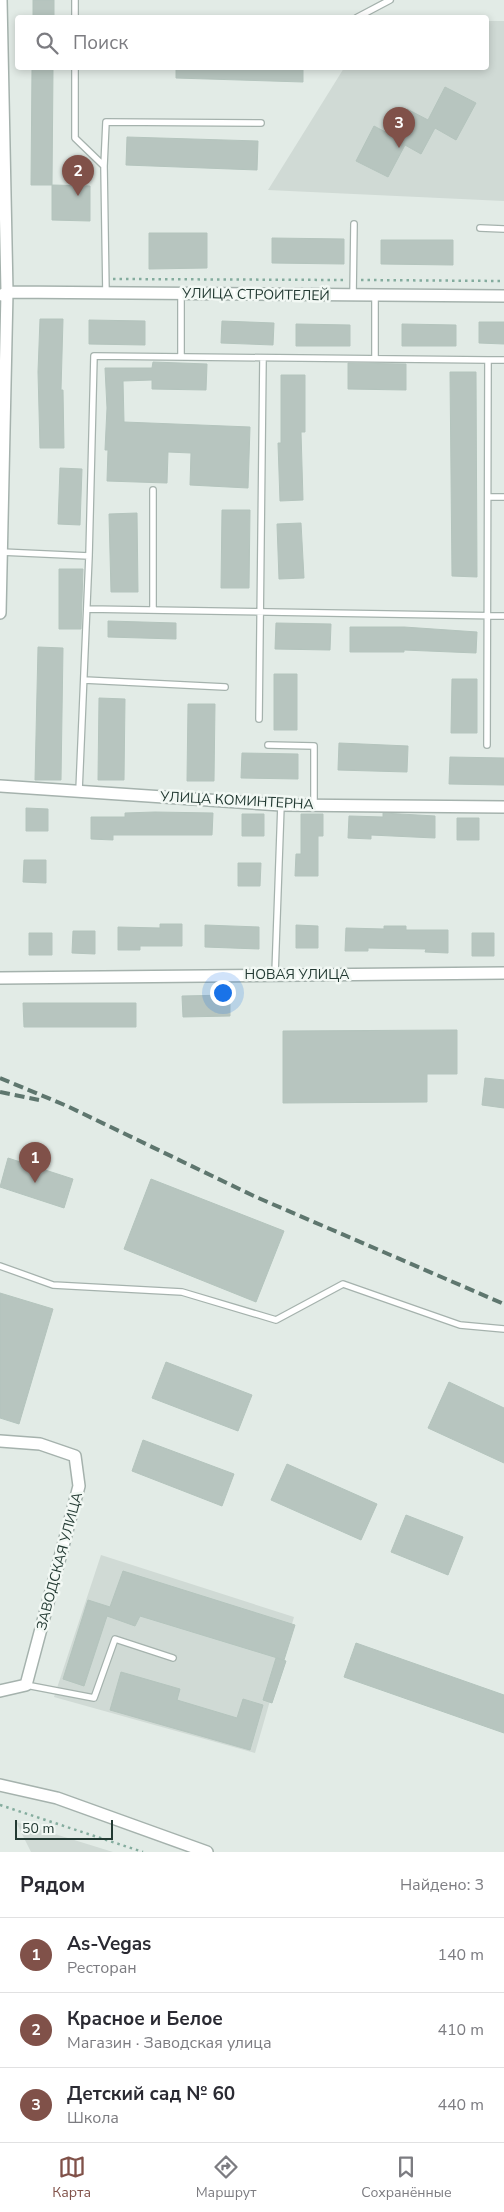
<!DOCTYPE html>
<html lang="ru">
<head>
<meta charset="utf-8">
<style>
  :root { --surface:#fff; --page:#f7f7f7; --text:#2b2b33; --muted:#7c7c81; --line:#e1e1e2; --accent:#805149 }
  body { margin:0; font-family:"Nunito Sans",sans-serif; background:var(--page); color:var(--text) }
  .scale { position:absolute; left:15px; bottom:12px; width:98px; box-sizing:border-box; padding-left:5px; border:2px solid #233a33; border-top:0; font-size:14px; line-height:18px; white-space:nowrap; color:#233a33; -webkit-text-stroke:4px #f2f8f4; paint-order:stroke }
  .you { position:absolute; left:222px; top:992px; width:18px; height:18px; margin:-12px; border:4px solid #fff; border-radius:50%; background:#1a73e8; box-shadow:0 0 0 8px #1a73e833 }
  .badge { display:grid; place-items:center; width:32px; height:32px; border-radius:50%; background:var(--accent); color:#fff; font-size:16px; font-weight:700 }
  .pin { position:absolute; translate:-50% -41px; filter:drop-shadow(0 1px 2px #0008) }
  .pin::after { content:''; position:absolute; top:26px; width:18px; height:15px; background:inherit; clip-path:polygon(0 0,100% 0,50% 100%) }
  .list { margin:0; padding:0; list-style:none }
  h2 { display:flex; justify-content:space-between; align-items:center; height:65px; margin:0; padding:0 20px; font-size:21px }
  h2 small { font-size:16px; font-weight:400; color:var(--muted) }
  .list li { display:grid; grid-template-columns:32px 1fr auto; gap:15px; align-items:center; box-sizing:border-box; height:75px; padding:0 20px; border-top:1px solid var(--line) }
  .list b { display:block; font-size:19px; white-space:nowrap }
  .list p { margin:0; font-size:16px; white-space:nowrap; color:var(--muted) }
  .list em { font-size:16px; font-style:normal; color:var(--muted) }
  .icon { flex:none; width:28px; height:28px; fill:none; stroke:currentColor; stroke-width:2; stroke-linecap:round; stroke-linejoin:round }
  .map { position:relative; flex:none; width:504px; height:1852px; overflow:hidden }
  .search { position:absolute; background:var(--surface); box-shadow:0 2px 8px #0003; left:15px; right:15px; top:15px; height:55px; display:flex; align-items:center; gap:12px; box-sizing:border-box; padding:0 18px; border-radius:5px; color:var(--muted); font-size:19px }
  .sheet { height:290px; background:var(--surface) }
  nav { display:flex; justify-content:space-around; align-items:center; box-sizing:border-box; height:70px; border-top:1px solid var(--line); background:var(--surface); font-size:14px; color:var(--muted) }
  nav a { display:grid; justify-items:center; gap:2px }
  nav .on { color:var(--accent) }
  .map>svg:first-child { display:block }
  .built { fill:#d0dad5 }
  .building { fill:#b7c5bf; stroke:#b4c4bd }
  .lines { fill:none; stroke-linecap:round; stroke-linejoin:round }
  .lane-casing { stroke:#a5b2ad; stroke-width:8 }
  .street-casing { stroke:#a5b2ad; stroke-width:14 }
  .path { stroke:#84ac9e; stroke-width:2.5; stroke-dasharray:2.5 4; stroke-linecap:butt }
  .lane { stroke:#fff; stroke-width:5.5 }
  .street { stroke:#fff; stroke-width:11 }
  .rail { stroke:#5e766e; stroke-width:4; stroke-dasharray:10 5; stroke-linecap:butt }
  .labels { text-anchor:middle; stroke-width:5; stroke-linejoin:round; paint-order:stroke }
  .street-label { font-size:14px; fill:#233a33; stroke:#f2f8f4 }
</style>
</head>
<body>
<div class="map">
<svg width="504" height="1852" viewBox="0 0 504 1852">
  <rect width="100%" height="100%" fill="#e2ebe6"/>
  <path class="built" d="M487 21H504V201L268 190 344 68H486Z
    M101 1555 294 1617 255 1753 54 1697Z
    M16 1822 113 1852H31Z"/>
  <path class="building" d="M33 0H54V18H33Z
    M32 68H53L52 185H31Z
    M176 68H303V82L176 78Z
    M445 87 476 103 456 140 435 128 421 154 405 145 388 177 356 161 374 126 393 136 407 109 428 120Z
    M127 137 258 141 257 170 126 165Z
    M52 185 90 186V221L52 220Z
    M149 233H207V268L149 269Z
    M272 238 344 239V264L272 263Z
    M381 240H453V265L381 264Z
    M40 319H63L61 390H63L64 448H40L38 372Z
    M89 320 145 321V345L89 344Z
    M222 321 274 323 273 345 221 343Z
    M479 322H504V344L479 343Z
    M296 324 350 325V346H296Z
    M402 324 456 325V346H402Z
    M153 362 207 364 206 390 152 389V380L123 381 124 422 250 427 248 488 190 485 191 453 168 452 167 483 107 481 108 450H105L107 408 105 368H152Z
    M348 363 406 364V390L348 389Z
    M450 372H476L477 577 452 576Z
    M281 375H305V432H301L303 500 280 501 278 443H281Z
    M60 468 82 469 80 525 58 524Z
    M222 510H250L249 588H221Z
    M137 513 138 592H111L109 514Z
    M301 523 304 578 279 579 277 524Z
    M59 569H83L81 629H59Z
    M108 621 176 623V639L108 637Z
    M276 623 331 624 330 650 275 649Z
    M350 627H404L477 632 476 653 404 650V652H350Z
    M38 647 63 648 61 780H35Z
    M274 674H297V730H274Z
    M452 679H477V733H451Z
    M99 698 125 699 124 780H98Z
    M188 704H215L214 781H187Z
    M339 743 408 746 407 772 338 770Z
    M242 753 298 754V779L241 778Z
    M450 757 504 758V785L449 784Z
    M26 808 48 809V831H26Z
    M155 812 213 813 212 835H113V840L91 839V817H125V813Z
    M383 813 435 816V838L371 835V839L348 838 349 816 383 817Z
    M242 814H264V836H242Z
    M301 814H323V836H318V876H295L296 854H301Z
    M457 818H479V840H457Z
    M24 860H46V883L23 882Z
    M238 863H261L260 886H238Z
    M160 924H182V946H140V950H118V927L160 928Z
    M205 925 259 927V949L205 947Z
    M296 925 318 926V948H296Z
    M384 926H406V930H448V953L425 952 426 949 368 948V951H345L346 928 384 929Z
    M73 931H95V954L72 953Z
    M29 933H52V955H29Z
    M472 933H494V956H472Z
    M230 995V1016L183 1017 182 996Z
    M23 1003H136V1027H24Z
    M457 1030V1074H427V1102L283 1103V1031Z
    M485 1078 504 1080V1108L482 1105Z
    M8 1158 73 1179 64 1208 0 1187Z
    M151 1179 284 1231 256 1302 124 1249Z
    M0 1293 53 1309 19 1424 0 1418Z
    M166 1362 252 1395 238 1431 152 1398Z
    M449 1382 504 1408V1463L428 1428Z
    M143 1440 234 1474 222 1506 132 1471Z
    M287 1464 377 1504 361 1540 271 1500Z
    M406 1515 463 1537 448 1575 391 1552Z
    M123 1571 295 1625 284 1660 140 1616 135 1626 107 1616 84 1686 63 1679 88 1600 110 1607Z
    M356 1643 504 1695V1733L344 1677Z
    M276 1658 286 1661 272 1703 263 1700Z
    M121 1672 180 1689 177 1700 237 1718 243 1699 263 1705 250 1750 110 1710Z"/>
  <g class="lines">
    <g class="lane-casing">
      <path id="lane" d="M75 18V0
        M356 18 390 0
        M75 68V138L104 166 106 293
        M104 166 106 122 261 123
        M480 228 504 229
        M353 295 354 224
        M181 357V293
        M375 359V295
        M488 360H504
        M488 497H504
        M1 552 89 556 94 356 488 360 487 745
        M87 609 504 616
        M153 610V490
        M84 680 225 687
        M259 719 263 358
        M268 745 314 746V804
        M79 791 89 556
        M275 974 281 805
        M0 1266 53 1285 182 1292 276 1320 343 1284 460 1325 504 1329
        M26 1685 94 1698 115 1639 173 1658"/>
    </g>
    <g class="street-casing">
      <path id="street" d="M2 295 7 292 504 296
        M0 613 7 292 1 0
        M0 786 281 805 504 807
        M0 978 504 973
        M0 1441 40 1444 75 1456 79 1486 26 1685 0 1691
        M0 1785 57 1798 207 1852"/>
    </g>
    <path class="path" d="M113 279 345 280
      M361 280 504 281
      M0 1805 143 1852"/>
    <use href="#lane" class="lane"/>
    <use href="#street" class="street"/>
    <path class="rail" d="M0 1078 67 1106 256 1197 504 1304
      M0 1092 39 1100"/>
  </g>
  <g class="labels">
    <g class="street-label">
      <text transform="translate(256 294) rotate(1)" y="5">УЛИЦА СТРОИТЕЛЕЙ</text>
      <text transform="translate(237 800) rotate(3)" y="5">УЛИЦА КОМИНТЕРНА</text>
      <text x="297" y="979">НОВАЯ УЛИЦА</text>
      <text transform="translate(59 1561) rotate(-75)" y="5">ЗАВОДСКАЯ УЛИЦА</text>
    </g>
  </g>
</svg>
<div class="scale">50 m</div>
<div class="you"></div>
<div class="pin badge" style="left:35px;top:1183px">1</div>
<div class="pin badge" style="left:78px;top:196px">2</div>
<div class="pin badge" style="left:399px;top:148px">3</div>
<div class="search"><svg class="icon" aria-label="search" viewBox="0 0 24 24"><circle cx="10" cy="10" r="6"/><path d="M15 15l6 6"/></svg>Поиск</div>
</div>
<section class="sheet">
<h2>Рядом<small>Найдено: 3</small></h2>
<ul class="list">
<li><span class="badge">1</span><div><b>As-Vegas</b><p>Ресторан</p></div><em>140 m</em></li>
<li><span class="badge">2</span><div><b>Красное и Белое</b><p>Магазин · Заводская улица</p></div><em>410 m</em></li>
<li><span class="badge">3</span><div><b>Детский сад № 60</b><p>Школа</p></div><em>440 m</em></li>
</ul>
</section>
<nav>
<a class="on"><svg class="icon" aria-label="map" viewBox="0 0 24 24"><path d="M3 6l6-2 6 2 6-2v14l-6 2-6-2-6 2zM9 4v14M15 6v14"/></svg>Карта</a>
<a><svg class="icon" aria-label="directions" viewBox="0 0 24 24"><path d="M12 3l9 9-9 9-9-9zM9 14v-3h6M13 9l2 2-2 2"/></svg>Маршрут</a>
<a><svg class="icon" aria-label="saved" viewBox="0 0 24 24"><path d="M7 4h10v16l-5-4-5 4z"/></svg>Сохранённые</a>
</nav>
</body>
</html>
